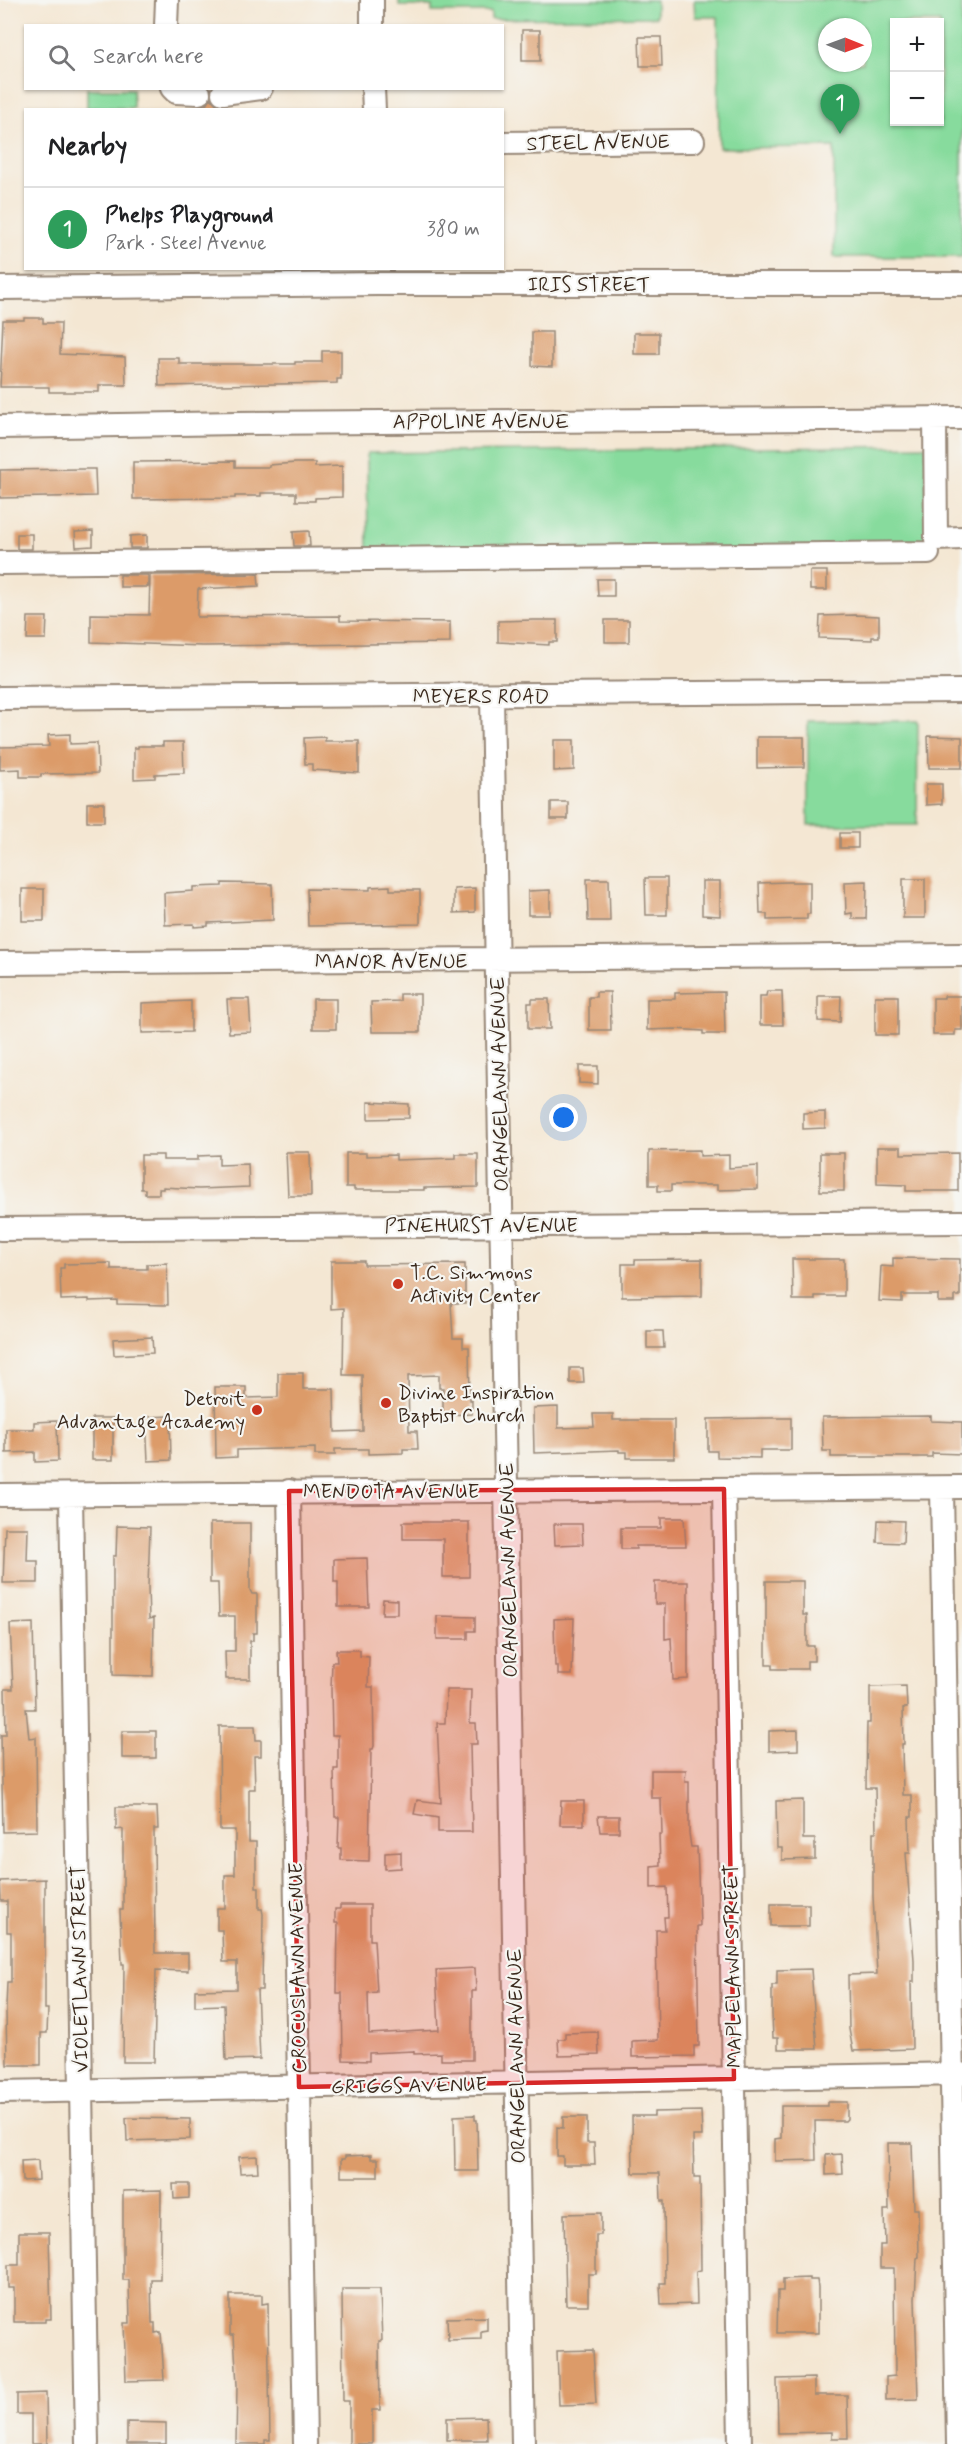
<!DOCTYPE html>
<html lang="en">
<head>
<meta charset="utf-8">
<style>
  :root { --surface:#fff; --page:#f2f2f2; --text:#202124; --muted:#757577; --line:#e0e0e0; --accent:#111827 }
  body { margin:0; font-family:Mynerve,sans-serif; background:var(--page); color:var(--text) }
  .controls { position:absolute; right:18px; top:18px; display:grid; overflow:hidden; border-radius:0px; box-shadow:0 2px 4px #0004 }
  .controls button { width:54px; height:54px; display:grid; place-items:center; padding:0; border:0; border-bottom:2px solid var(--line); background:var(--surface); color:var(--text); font:30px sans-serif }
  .compass { position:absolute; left:818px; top:18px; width:54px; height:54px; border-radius:50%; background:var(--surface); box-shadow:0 2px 4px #0004; rotate:91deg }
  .you { position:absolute; left:564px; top:1118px; width:21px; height:21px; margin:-15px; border:4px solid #fff; border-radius:50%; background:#1a73e8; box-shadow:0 0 0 9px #1a73e833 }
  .badge { display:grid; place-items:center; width:39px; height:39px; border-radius:50%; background:var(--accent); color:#fff; font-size:20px; font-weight:700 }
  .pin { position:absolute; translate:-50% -50px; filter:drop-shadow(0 2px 3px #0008) }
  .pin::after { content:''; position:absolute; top:32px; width:21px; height:18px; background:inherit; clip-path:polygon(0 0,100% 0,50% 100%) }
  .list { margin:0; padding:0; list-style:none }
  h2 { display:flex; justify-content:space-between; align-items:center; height:78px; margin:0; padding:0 24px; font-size:26px }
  h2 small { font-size:20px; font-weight:400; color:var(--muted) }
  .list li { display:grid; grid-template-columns:39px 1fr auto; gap:18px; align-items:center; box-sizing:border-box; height:84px; padding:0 24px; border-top:2px solid var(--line) }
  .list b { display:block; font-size:22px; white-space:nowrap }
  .list p { margin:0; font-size:20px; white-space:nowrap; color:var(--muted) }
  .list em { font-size:20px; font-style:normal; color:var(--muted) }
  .icon { flex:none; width:33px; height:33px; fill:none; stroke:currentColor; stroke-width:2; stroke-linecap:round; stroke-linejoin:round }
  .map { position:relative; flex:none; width:962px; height:2444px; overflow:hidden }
  .search { position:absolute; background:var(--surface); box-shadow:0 2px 4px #0004; left:24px; top:24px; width:480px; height:66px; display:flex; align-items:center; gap:15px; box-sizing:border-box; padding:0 21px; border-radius:0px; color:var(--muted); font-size:22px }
  .panel { position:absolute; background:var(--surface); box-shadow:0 2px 4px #0004; left:24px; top:108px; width:480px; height:162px; border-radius:0px }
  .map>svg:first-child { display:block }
  .green { fill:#87db9d; stroke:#61825e; stroke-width:1.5; fill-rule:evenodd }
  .building { fill:#dc9b69 }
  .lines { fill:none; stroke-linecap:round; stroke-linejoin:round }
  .minor-casing { stroke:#988878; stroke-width:26 }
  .minor { stroke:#fff; stroke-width:22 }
  .marked { fill:#d62828; fill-opacity:0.2; stroke:#d62828; stroke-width:4.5; stroke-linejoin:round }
  .poi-dot { fill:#c8321e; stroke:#f6f6f2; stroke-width:2 }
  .labels { text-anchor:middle; stroke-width:4.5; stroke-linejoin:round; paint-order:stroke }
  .street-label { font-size:20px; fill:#3b2a1e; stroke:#f6f6f2 }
  .poi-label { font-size:20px; fill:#3b2a1e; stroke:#f6f6f2; text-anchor:start }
</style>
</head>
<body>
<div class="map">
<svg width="962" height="2444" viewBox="0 0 962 2444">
  <rect width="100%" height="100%" fill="#f6f6f2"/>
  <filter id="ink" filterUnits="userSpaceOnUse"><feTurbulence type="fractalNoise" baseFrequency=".0167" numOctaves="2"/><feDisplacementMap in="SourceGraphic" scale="12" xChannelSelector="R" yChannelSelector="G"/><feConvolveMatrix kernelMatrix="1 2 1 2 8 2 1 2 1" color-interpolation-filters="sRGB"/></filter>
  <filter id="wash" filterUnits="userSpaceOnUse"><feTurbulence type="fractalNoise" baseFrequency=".008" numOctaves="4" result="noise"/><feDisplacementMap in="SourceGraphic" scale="24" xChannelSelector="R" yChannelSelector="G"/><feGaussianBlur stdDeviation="1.35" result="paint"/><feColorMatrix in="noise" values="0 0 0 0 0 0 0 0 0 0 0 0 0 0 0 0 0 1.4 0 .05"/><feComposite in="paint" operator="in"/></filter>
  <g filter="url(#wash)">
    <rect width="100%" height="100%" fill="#f4e7d3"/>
    <path class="green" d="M399 0H656V17L491 19V12H432V6H399Z
      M694 0H962V257H834V147L719 148 718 17H695ZM894 22H940V122H894ZM827 27H863V63H827Z
      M87 89H133V108H87Z
      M926 446 927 548 368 556 367 453Z
      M808 721H918L917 825H808Z"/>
    <g id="blocks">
      <path class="building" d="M522 30H540V61H522Z
        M639 37H661L662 66H640Z
        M211 98 217 105 224 106V110H199V106L206 105Z
        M24 318H43V323H61L60 354 125 357 126 385H99V392H49V387H0L3 320H24Z
        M532 332H552V367L532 366Z
        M634 333H659V354H634Z
        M322 351H341V379H337V383L159 386 158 358H179V364H295V362H322Z
        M235 461V467H269V465L296 463H315V467L342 466V497L315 498V501H296V493H261V496H235V498L133 499V462Z
        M83 469H95L96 496 0 498V470Z
        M93 531V546L76 547 75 532Z
        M309 531 310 546H294L293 532Z
        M17 534H32V549H17Z
        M147 535V548H130V536Z
        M810 571H827V590H810Z
        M258 574 259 586 198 589 197 617 340 616V621L450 622V643L203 646 91 642V614L149 615 150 575Z
        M120 575H148V587H120Z
        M597 579H614V596H598Z
        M855 615 879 616V637H872V640L819 638 820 616Z
        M28 617H47L46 639H27Z
        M533 620H557V642H549V645L498 642V621Z
        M605 620H629V642H605Z
        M70 734V744L97 743 98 773 41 774V777H20V769L0 770V747L49 746 48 735Z
        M928 736 962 737V768H929Z
        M325 737V741H359V773L312 770V764H305L304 738Z
        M757 737H804V767L757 768Z
        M554 740H574V770L554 771Z
        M163 742H183L184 773 155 774V778L134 779V748H138V746H163Z
        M926 784H942V804L926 805Z
        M551 802H568V819H551Z
        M87 803H104V822H87Z
        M840 833H858V848H840Z
        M645 878H667V915H646Z
        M587 879H609L610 921H588Z
        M903 879H925V918H903Z
        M702 881H720V916L702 915Z
        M867 881 866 919H852V913L846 914 845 882Z
        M787 882H810V914H807V919L767 920V914H760L759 883Z
        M222 883 272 884 273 920 208 923V926L194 927V924L165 925 164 893 193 891V887L222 886Z
        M390 886V890H420V924L308 926 307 889 370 890V887Z
        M475 888V912L454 913V889Z
        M22 889H44V921H22Z
        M550 890V915H528V891Z
        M767 991H782L783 1025H760V996H766Z
        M596 992H610L611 1030H589V997H596Z
        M724 992 725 1034H703V1031L675 1029 647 1030V999H675V993Z
        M400 994H420V1032H372L371 1002 400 1001Z
        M818 996H841L840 1022 818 1021Z
        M875 996H898V1035H875Z
        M944 996H962V1030H955V1035H933V998H944Z
        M227 999H249L251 1032 229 1033Z
        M313 999H336V1029H313Z
        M532 999H549L550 1029H528V1003H532Z
        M191 1001V1032L142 1033V1003Z
        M579 1066H598V1084L579 1083Z
        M368 1102 409 1104V1118L368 1119Z
        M825 1112V1128L803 1129V1113Z
        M877 1147H901V1154L958 1153V1191H906V1185L877 1184Z
        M700 1150V1156L729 1155V1168L758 1166V1189L717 1190V1185H671V1191H658V1185H649V1151Z
        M286 1152H310L311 1196H288Z
        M346 1153H366V1156L396 1155V1160L456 1158V1154H478V1187L424 1188V1190H354V1187H346Z
        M820 1153H844V1191H820Z
        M141 1155H163V1160H198V1156L219 1155V1165L248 1164 249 1187 199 1189 163 1187V1189H159V1194H145V1189H141Z
        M893 1258 960 1259V1296H955V1302H938V1295H902V1302L879 1301 881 1266 893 1267Z
        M702 1259V1296L622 1297V1264H635V1260Z
        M792 1259H844V1296H815V1300H793Z
        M331 1261H364V1265L465 1264V1303H451L453 1338H463V1347H469L470 1400H472V1414L443 1415V1388H439V1375L408 1376 409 1431H417L418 1449H403V1453L368 1454V1449H335V1455H315V1448L237 1450V1457L216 1458 215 1387H246V1398L278 1397V1373H303V1389H334L335 1432 363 1431 362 1375H343L344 1308 331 1309Z
        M111 1263V1269H147V1264L167 1263 168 1305 117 1304V1300L89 1301V1299L61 1300 60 1268H64V1264Z
        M647 1331H663L664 1348H647Z
        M152 1337 153 1353 114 1355 113 1339Z
        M570 1368H583L584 1383H570Z
        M558 1407V1428L594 1427 593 1414H613V1420H674V1458H627V1452H619V1450L534 1453 533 1408Z
        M170 1416 171 1460 148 1461 146 1417Z
        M931 1416V1421L962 1422V1454L932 1453V1457H831V1451H823L822 1417Z
        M92 1418H113V1460H92Z
        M769 1418H791V1450H760V1458L717 1457V1451H708V1419Z
        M57 1421 58 1461 35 1462V1452L6 1453V1429H34V1422Z
        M661 1518H684L686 1546H636V1549H621V1528H661Z
        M878 1520 904 1521 903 1543 877 1542Z
        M403 1522H469V1577H443V1539H403Z
        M210 1523H250V1590L252 1594H257V1633H253V1641H250V1679H226L225 1651H235V1616H219L218 1583H210Z
        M554 1524H582L583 1544 555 1545Z
        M117 1526 150 1527 148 1587 149 1619 154 1618 153 1676 113 1675V1556H116Z
        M5 1528H28L27 1561H38V1583H3Z
        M367 1558 369 1607H338V1582H334V1559Z
        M766 1581H803V1615H807V1646H814V1661H807V1669H772V1665H766Z
        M655 1582H688V1679L673 1680 671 1638 665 1639V1604H655Z
        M383 1599 397 1600V1614H382Z
        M437 1616 475 1617V1631H468V1639H437Z
        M574 1618 572 1675H558V1666H555L554 1619Z
        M33 1623 35 1709H26L29 1738 36 1737 37 1831 3 1832 1 1735H6L5 1689H13L10 1624Z
        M336 1650H360V1656L369 1657 368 1687H373L374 1746 373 1749H371L369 1861 341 1860V1848H338L339 1817H335L334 1769H338V1735H332L331 1688 332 1662H337Z
        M906 1686 907 1708H903L904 1744H902L903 1795H912V1817H909L910 1853H906L914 1960V1982H911L912 2049 853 2051 849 2029 848 1975 877 1974 873 1896V1832H876L875 1788H866L867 1723H870V1687Z
        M446 1690H471L470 1723H476L477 1744H470L472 1832H438V1818L414 1814 417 1800 441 1803 437 1723H445Z
        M219 1726H255L256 1740H261V1756H254L255 1789H249V1842H256V1887H259V1909H262L263 1914 262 1990H257L260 2059 226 2060 224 2005 195 2006V1990L237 1989V1962H223L222 1930H217V1908H225V1875H235V1830H220Z
        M798 1730V1750L769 1751V1731Z
        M122 1731H156V1758H122Z
        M651 1770H686L685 1781H689V1833L691 1847H697L700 1926H697L699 2046H694V2056L632 2057V2041L658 2040 656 1930H665L664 1917H668L667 1887 651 1888V1866L660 1865 659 1834H662L661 1798H651Z
        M803 1800V1839H815V1859L782 1860V1848H777L776 1801Z
        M561 1801H584V1825H560Z
        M116 1807H157L158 1829H154L155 1953H188V1971L156 1970 154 2062H123L124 1964H122L120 1910H123V1829L116 1830Z
        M598 1816H619V1832H600Z
        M401 1852V1868L385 1869V1853Z
        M45 1879V2009H48L47 2033H41V2065H7L6 2009 7 1982H11V1932H7V1901H1L0 1881Z
        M771 1904H809V1926H771Z
        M340 1905H370V1940H374L377 1992 368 1993 369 2034 439 2030 436 1970 475 1968 476 1991H472V2060H441V2053L414 2054V2051L369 2053V2061L343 2060 342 1993H337L338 1923H335V1909H340Z
        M811 1969 817 2049H778V2038H773L772 2014V1985H777V1970Z
        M598 2032 599 2055 559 2056 558 2039H565V2033Z
        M827 2102H847V2119L845 2121H815L816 2160 775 2161V2139L781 2138V2106H827Z
        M701 2111 702 2136H693L694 2178H700L701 2270 696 2271 697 2304 661 2305 660 2283H665L664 2201H661L660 2173H633L632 2116H654V2112Z
        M475 2115V2120H477L478 2171H455L454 2116Z
        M563 2117H587V2143H594L595 2165H563V2156H557V2127L563 2128Z
        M126 2118 190 2119V2139L127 2141Z
        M888 2143H912L914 2209H918L919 2257 917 2258 915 2299 918 2399 886 2400V2377L895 2376 894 2268H880V2245H885L884 2210H889Z
        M842 2154 843 2174 826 2175V2155Z
        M371 2155V2159H378V2177H341V2159H345V2156Z
        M257 2156 258 2172 240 2173 239 2157Z
        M38 2160 39 2180 22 2181 21 2161Z
        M173 2184H189V2198L174 2199Z
        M161 2190 160 2279H151L152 2323H155V2333L161 2332 164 2380 126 2381 124 2323H130L129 2280H123V2191Z
        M601 2213V2235H596V2274H588V2305H566L564 2214Z
        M19 2232H49L51 2319H45V2322H14V2288H8V2265H19Z
        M809 2278V2280H817L818 2287V2333H777L778 2291H783V2279Z
        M342 2289H380L382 2341H379L380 2410H372V2444H349V2401H343Z
        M230 2295H262V2304L268 2303 270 2440H265V2444H236L237 2385 234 2335H230Z
        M487 2317V2330L481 2331V2339L448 2340 447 2318Z
        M593 2350 596 2404 559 2405 557 2351Z
        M814 2378V2395H847L848 2438H832V2432L778 2433 777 2379Z
        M46 2393 47 2444H31V2414H17V2394Z
        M486 2417 487 2440H447V2418Z
        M127 2422 166 2423V2444H127Z"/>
    </g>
  </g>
  <g filter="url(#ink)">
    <use href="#blocks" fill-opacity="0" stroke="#988878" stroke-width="1.5"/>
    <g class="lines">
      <g class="minor-casing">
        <path id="minor" d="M372 0V26
          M166 26 167 0
          M172 88 176 92 199 93
          M373 88 374 110
          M223 93 261 88
          M502 143 693 141
          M0 288 377 284H962
          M935 418 936 539 962 538
          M0 427 238 423 962 418
          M0 563 928 553
          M492 696 523 2444
          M0 698 962 691
          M0 963 962 955
          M0 1229 962 1222
          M942 1488 958 2444
          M724 1489 740 2444
          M289 1491 305 2444
          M0 1495 962 1487
          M71 1495 87 2444
          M0 2092 962 2074"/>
      </g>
      <use href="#minor" class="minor"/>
    </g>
  </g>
  <path class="marked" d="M724 1489 734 2079 299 2087 289 1491Z"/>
  <g class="poi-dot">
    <circle cx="398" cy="1284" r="6"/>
    <circle cx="386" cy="1403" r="6"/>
    <circle cx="257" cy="1410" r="6"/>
  </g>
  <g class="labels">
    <g class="street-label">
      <text transform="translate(598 142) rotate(-1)" y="7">STEEL AVENUE</text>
      <text x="589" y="291">IRIS STREET</text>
      <text x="481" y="428">APPOLINE AVENUE</text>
      <text x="481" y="703">MEYERS ROAD</text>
      <text x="391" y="968">MANOR AVENUE</text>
      <text transform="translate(499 1084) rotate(-91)" y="7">ORANGELAWN AVENUE</text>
      <text x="481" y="1232">PINEHURST AVENUE</text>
      <text x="391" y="1498">MENDOTA AVENUE</text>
      <text transform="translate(508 1570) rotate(-91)" y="7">ORANGELAWN AVENUE</text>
      <text transform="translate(732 1966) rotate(-91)" y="7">MAPLELAWN STREET</text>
      <text transform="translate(297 1968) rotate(-91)" y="7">CROCUSLAWN AVENUE</text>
      <text transform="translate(79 1969) rotate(-91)" y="7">VIOLETLAWN STREET</text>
      <text transform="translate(516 2056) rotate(-91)" y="7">ORANGELAWN AVENUE</text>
      <text transform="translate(409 2085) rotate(-1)" y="7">GRIGGS AVENUE</text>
    </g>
    <g class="poi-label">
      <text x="410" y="1279">T.C. Simmons<tspan x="410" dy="23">Activity Center</tspan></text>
      <text x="398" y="1399">Divine Inspiration<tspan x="398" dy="23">Baptist Church</tspan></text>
      <text x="245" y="1405" text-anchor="end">Detroit<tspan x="245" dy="23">Advantage Academy</tspan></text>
    </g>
  </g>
</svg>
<div class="controls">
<button>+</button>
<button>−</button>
</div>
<svg class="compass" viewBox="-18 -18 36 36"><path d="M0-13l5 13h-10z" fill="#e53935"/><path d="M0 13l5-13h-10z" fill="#757577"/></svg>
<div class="you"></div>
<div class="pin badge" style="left:840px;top:134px;background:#2e9e5b">1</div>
<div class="search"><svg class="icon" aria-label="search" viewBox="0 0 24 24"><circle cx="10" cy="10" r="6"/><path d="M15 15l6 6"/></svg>Search here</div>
<section class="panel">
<h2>Nearby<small></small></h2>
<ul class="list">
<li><span class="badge" style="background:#2e9e5b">1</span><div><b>Phelps Playground</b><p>Park · Steel Avenue</p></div><em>380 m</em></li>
</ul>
</section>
</div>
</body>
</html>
